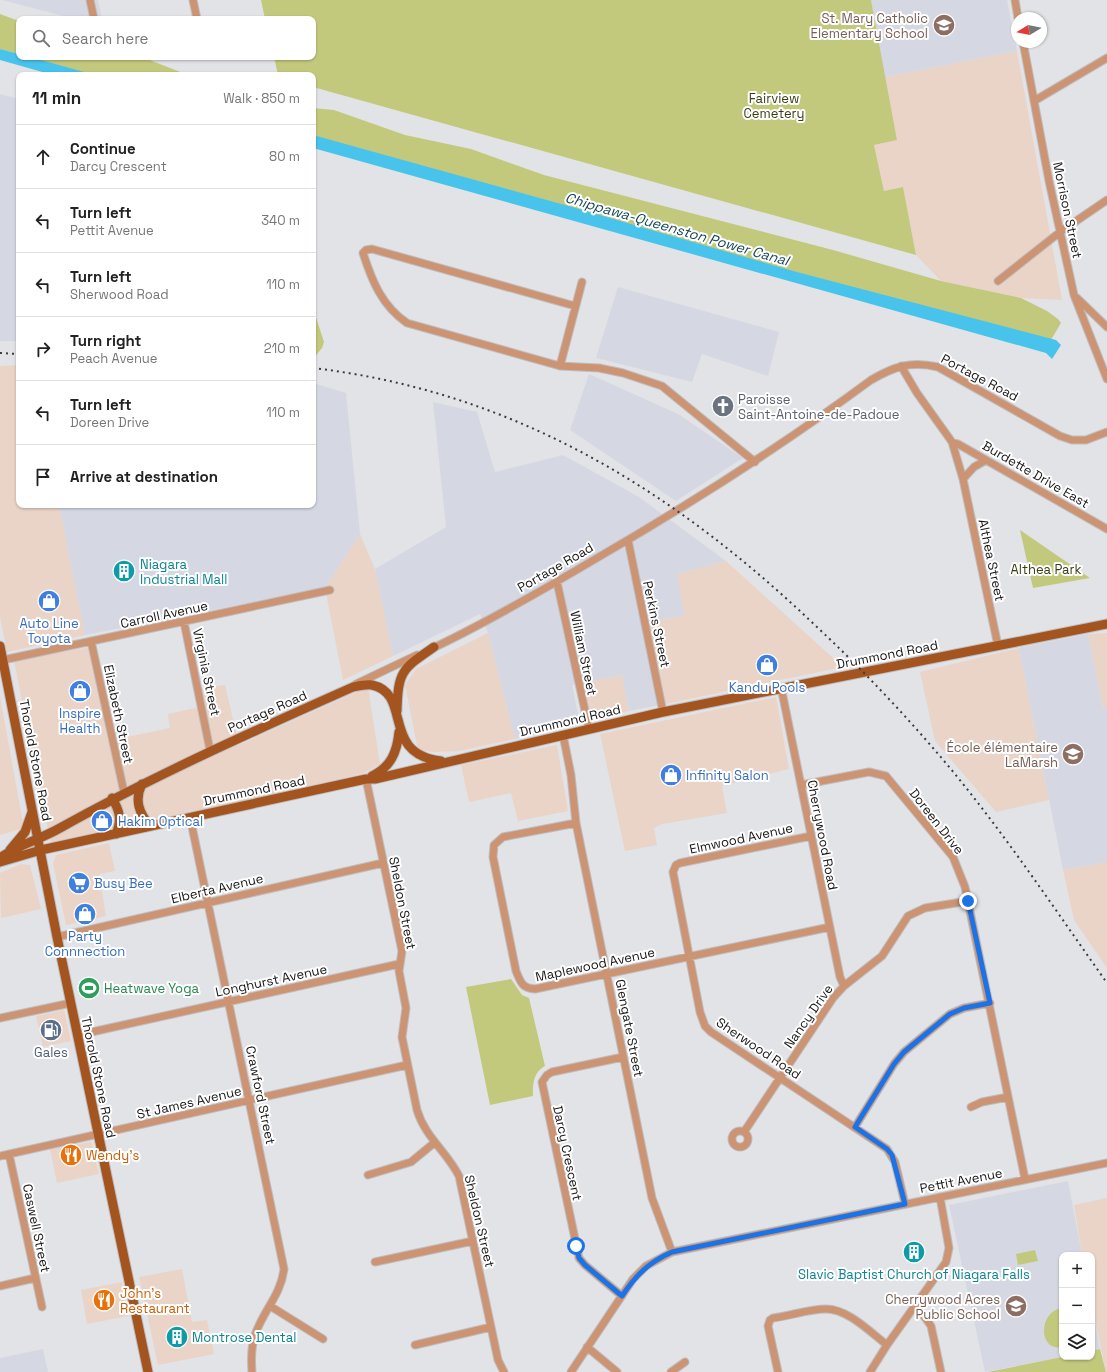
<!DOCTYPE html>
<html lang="en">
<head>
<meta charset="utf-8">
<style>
  :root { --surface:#fff; --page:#f6f6f6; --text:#222; --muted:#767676; --line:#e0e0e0 }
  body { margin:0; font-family:"Space Grotesk",sans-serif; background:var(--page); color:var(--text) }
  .controls { position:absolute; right:12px; bottom:12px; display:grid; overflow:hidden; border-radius:8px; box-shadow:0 1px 3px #0004 }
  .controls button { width:36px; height:36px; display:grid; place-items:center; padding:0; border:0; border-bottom:1px solid var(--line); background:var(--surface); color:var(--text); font:20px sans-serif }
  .compass { position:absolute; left:1011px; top:12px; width:36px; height:36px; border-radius:50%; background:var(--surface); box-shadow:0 1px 3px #0004; rotate:260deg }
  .stop { position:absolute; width:12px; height:12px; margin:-9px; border:3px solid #1a73e8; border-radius:50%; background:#fff }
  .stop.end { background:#1a73e8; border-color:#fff; box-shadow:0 1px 4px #0008 }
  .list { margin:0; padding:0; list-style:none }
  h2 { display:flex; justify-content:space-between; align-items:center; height:52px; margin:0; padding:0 16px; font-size:17px }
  h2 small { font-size:13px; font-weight:400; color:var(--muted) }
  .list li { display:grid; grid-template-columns:26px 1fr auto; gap:12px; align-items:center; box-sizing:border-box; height:64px; padding:0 16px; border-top:1px solid var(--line) }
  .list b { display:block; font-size:15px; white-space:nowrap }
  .list p { margin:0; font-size:13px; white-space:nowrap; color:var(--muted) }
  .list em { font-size:13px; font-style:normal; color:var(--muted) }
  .icon { flex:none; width:22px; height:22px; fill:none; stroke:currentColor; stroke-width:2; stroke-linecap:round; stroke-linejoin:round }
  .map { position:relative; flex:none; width:1107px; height:1372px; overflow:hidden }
  .search { position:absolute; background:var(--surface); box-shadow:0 1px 3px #0004; left:16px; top:16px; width:300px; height:44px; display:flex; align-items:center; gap:10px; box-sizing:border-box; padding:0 14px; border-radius:8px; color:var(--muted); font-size:15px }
  .panel { position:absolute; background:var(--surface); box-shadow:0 1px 3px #0004; left:16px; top:72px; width:300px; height:436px; border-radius:8px }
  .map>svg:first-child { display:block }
  .commercial { fill:#ead4c7 }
  .built { fill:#d5d8e2 }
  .green { fill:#c3c97c }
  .water { fill:#48c3ec }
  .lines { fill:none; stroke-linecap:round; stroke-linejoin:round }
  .minor-casing { stroke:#bdbec1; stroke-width:9 }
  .major-casing { stroke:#bdbec1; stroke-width:11 }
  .minor { stroke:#cd9474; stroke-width:7 }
  .major { stroke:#a4541f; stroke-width:9 }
  .rail { stroke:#3b3b3d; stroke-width:2; stroke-dasharray:2 4; stroke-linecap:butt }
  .route { stroke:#1a73e8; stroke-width:5 }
  .labels { text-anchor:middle; stroke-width:4; stroke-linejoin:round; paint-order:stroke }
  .education-label { font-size:13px; fill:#785e54; stroke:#fff; text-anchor:end }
  .park-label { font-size:13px; fill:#3b3e15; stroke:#fff }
  .street-label { font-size:13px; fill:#161617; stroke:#fff }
  .worship-label { font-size:13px; fill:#5b616d; stroke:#fff; text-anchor:start }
  .culture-label { font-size:13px; fill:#0d838f; stroke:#fff; text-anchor:start }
  .shop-label { font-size:13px; fill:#366cbe; stroke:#fff }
  .leisure-label { font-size:13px; fill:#27864d; stroke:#fff; text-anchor:start }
  .service-label { font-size:13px; fill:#4e5e75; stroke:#fff }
  .food-label { font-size:13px; fill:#c56008; stroke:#fff; text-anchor:start }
  .water-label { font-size:14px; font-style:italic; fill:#124657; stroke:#fff }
</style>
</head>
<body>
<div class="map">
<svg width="1107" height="1372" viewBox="0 0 1107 1372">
  <rect width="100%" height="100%" fill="#e2e3e6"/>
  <path class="commercial" d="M1017 51 1062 300 1021 298 941 281 916 255 903 188 884 191 874 145 897 140 885 77Z
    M19 365V505H59L85 635 7 652 0 617V366Z
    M360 534 375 569 393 656 343 680 325 588Z
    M726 561 843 667 665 704 647 623 675 617 677 574Z
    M488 633 515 739 459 751 433 752 418 750 405 685 416 669Z
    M1107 633V707L1103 708 1088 634Z
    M90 647 108 741 170 728 168 714 204 706 202 688 225 685 236 732 237 746 368 687 380 764 362 774 51 844 14 661Z
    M1019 648 1049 800 996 812 935 741 920 672Z
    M622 675 629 711 591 720 582 683Z
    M0 697 24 828 0 835Z
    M776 697 789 769 722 786 727 813 662 824 654 828 657 845 625 851 600 734Z
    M557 745 568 811 518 821 511 793 469 802 461 765Z
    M109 843 115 871 99 874 106 916 66 925 53 863 56 855Z
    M1107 862V968L1074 920 1063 870Z
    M21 864 30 865 41 909 1 918 0 873Z
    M64 1010 71 1041 43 1047 36 1016Z
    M91 1142 99 1174 57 1183 50 1149Z
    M1107 1198V1372H1106L1092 1306V1255H1082L1074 1205Z
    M182 1269 192 1322 207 1320 214 1354 158 1365 139 1277Z
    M122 1282 128 1316 87 1324 81 1290Z"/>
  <path class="built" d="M2 0H98L102 19H75Z
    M871 0H1007L1017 51 885 77Z
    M0 94 19 99V341H0Z
    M618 287 779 332 768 376 702 354 692 382 596 358Z
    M589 374 678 414 743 458 676 501 570 430Z
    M313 383 346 393 360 534 325 588 85 635 59 505H313Z
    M433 402 477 412 495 472 563 455 639 497 726 561 677 574 684 615 647 623 665 704 629 711 622 675 572 685 580 723 515 739 488 633 480 614 393 656 375 569 446 527Z
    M1088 634 1103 708 1107 707V862L1063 870 1019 648Z
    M1068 1181 1082 1255H1062V1357L985 1372 949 1205Z
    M1092 1306 1100 1349 1092 1351Z
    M43 1349 48 1372H0V1358Z"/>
  <path class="green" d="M261 0H871L897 140 874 145 884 191 903 187 916 255 313 87V75H278L274 57H313V19H265Z
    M0 14 19 21V54L0 49Z
    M28 57H142L188 75H92Z
    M313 108 334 110 405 135 471 149 544 175 833 250 941 281 1021 298 1047 311 1058 319 1061 323 1048 345 313 137Z
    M313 308 324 342 322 348 313 359Z
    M1020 530 1090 578 1033 588Z
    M511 979 522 995 529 998 545 1066C533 1073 533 1083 533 1096L490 1105 466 987Z
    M1035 1250 1038 1261 1018 1265 1016 1254Z
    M1062 1308V1347C1038 1352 1038 1311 1062 1308Z
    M1100 1349 1106 1372H988L1062 1357H1092V1351Z"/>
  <path class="water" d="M0 49 19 54V57H30L95 75H53L0 60Z
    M313 135 572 207 793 271 1056 340 1061 345 1052 359 1046 353 313 148Z"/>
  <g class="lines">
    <g class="minor-casing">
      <path id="minor" d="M90 0 94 19
        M193 0 197 19
        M1015 0 1018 18
        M1023 42 1049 181 1074 295 1107 379
        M1034 101 1107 58
        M998 281 1060 232 1107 200
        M1077 298 1107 327
        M575 306 372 249 366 250 363 253C372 281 382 306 407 323L560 366 599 368 623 373 662 386 755 462
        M560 366 582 282
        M901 366 917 393 952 442 963 479 998 646
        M952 442 958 444 1107 529
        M963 479 974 467 986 460
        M628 540 663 712
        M557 582 589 729
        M184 622 210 750
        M91 641 124 792
        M431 649C488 622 543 590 597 558 692 503 783 445 871 380 895 366 911 361 938 367L1060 436 1072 440H1086L1107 432
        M3 660 330 590
        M356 684 417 655
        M781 687 840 977 844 986
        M563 735 571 775 576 823 652 1198 672 1252
        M366 779 402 951 399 971 406 1008 402 1037 417 1110C425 1137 447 1152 459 1176L498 1360 504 1372
        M801 785 869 772 886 776 953 857 965 887 1025 1179
        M190 817 284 1269C281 1295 263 1311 255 1335 251 1347 251 1359 252 1372
        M576 823 503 837 494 845 493 857 516 971C521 983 522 988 535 989L830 927
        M811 836 680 863 676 865 673 872 700 1012 705 1026 711 1032 887 1149 895 1162 905 1204
        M57 937 383 863
        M0 1018 71 1003
        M78 1035 399 964
        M971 1107 982 1102 1008 1097
        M855 1127 894 1064 904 1052 950 1014 964 1008 990 1003
        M732 1139a8 8 0 1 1 16 0a8 8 0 1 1-16 0Z
        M744 1132 833 998 844 986 882 956 908 916 925 908 968 901
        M9 1154 42 1307
        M0 1156 407 1065
        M368 1175 411 1162 434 1143
        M375 1262 473 1241
        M0 1286 35 1278
        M622 1296 585 1265 579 1258 542 1082 547 1075 552 1072 623 1057
        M916 1305 931 1326 941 1372
        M270 1306 323 1339
        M415 1345 491 1327
        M587 1347 617 1372
        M571 1372 633 1279 646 1266 672 1252 1107 1163
        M671 1372 685 1362
        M778 1372 768 1326 770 1320 773 1318C791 1316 808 1309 826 1309 848 1309 870 1332 887 1345
        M870 1372 887 1345 946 1262 949 1248 940 1197"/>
    </g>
    <g class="major-casing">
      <path id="major" d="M0 646 57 937 148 1372
        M397 711C398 671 402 669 434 647
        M372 776C391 767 397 752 399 732
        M142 784C134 800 139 813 150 826
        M112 798C120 811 122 820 116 834
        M10 850 25 832 32 812
        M0 858C18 845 41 839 60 828 155 775 254 731 353 687 358 686 366 684 372 685 413 694 380 754 441 761
        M0 862 41 850 366 779H375L663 712 1107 624"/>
    </g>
    <use href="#minor" class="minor"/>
    <use href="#major" class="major"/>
    <path class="rail" d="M0 353 19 354
      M313 368C515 392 674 490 818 628 865 672 909 719 950 768 1007 837 1056 911 1107 983"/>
  </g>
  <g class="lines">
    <path class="route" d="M576 1246 579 1258 585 1265 622 1296C636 1275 649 1262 672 1252L905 1204 892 1155 887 1149 855 1127 894 1064 904 1052 950 1014 964 1008 990 1003 968 901"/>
  </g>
  <defs>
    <g id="school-disc" transform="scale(1.15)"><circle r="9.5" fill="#8d6e63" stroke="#fff"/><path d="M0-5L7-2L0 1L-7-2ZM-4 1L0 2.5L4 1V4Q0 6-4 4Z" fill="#fff"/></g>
    <g id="church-disc" transform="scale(1.15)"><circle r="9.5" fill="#6b7280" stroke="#fff"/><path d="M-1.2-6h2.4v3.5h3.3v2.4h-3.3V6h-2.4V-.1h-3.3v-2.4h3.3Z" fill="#fff"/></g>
    <g id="building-disc" transform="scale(1.15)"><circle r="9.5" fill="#0f9aa8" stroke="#fff"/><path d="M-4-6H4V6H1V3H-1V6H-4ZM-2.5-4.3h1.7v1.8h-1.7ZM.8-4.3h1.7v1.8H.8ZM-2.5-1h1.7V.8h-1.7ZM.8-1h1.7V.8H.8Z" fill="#fff"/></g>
    <g id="shop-disc" transform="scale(1.15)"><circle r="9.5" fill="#3f7fe0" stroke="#fff"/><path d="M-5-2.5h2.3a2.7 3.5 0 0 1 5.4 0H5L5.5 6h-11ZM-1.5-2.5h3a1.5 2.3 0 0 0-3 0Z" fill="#fff"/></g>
    <g id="supermarket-disc" transform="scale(1.15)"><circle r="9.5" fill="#3f7fe0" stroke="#fff"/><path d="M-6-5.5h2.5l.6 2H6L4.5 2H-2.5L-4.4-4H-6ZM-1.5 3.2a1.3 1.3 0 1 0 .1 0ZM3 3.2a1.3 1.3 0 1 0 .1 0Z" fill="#fff"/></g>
    <g id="stadium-disc" transform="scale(1.15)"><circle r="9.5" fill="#2e9e5b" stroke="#fff"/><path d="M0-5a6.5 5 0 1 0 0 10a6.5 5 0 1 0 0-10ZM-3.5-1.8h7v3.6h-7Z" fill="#fff"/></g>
    <g id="fuel-disc" transform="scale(1.15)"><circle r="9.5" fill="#5c6f8a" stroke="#fff"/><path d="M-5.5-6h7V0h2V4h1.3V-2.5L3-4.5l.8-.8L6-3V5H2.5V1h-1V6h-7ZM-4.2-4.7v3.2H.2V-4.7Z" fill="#fff"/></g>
    <g id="restaurant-disc" transform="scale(1.15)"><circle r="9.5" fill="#e8710a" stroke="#fff"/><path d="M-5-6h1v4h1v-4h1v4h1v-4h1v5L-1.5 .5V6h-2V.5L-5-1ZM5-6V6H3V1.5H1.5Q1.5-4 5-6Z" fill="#fff"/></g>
  </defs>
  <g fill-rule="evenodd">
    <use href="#school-disc" x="944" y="25"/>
    <use href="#church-disc" x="723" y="406"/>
    <use href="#building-disc" x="124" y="571"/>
    <use href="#shop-disc" x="49" y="601"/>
    <use href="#shop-disc" x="767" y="665"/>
    <use href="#shop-disc" x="80" y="691"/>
    <use href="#school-disc" x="1073" y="754"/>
    <use href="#shop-disc" x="671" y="775"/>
    <use href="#shop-disc" x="102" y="821"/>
    <use href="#supermarket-disc" x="79" y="883"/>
    <use href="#shop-disc" x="85" y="914"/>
    <use href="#stadium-disc" x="89" y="988"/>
    <use href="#fuel-disc" x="51" y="1030"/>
    <use href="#restaurant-disc" x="71" y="1155"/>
    <use href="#building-disc" x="914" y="1252"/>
    <use href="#restaurant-disc" x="104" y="1300"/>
    <use href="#school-disc" x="1016" y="1306"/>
    <use href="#building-disc" x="177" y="1337"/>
  </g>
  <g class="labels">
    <g class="education-label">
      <text x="928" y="23">St. Mary Catholic<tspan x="928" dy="15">Elementary School</tspan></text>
      <text x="1058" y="752">École élémentaire<tspan x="1058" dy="15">LaMarsh</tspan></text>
      <text x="1000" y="1304">Cherrywood Acres<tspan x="1000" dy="15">Public School</tspan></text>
    </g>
    <g class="park-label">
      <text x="774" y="103">Fairview<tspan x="774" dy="15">Cemetery</tspan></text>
      <text x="1046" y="574">Althea Park</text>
    </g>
    <g class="street-label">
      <text transform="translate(1068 210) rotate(78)" y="5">Morrison Street</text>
      <text transform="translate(980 377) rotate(28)" y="5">Portage Road</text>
      <text transform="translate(1036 474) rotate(30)" y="5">Burdette Drive East</text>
      <text transform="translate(992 560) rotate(78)" y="5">Althea Street</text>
      <text transform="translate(555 567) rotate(-30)" y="5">Portage Road</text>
      <text transform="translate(164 614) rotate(-12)" y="5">Carroll Avenue</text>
      <text transform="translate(657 624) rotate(78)" y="5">Perkins Street</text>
      <text transform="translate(584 653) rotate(78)" y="5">William Street</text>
      <text transform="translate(887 654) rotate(-11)" y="5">Drummond Road</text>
      <text transform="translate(207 672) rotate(78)" y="5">Virginia Street</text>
      <text transform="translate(267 711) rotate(-24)" y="5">Portage Road</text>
      <text transform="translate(119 714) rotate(78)" y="5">Elizabeth Street</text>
      <text transform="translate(570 720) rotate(-13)" y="5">Drummond Road</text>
      <text transform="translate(36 760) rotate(79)" y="5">Thorold Stone Road</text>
      <text transform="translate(254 790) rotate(-12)" y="5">Drummond Road</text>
      <text transform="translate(937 821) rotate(52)" y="5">Doreen Drive</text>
      <text transform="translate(823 835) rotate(79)" y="5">Cherrywood Road</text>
      <text transform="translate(741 838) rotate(-12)" y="5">Elmwood Avenue</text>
      <text transform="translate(217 888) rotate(-13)" y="5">Elberta Avenue</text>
      <text transform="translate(403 903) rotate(79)" y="5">Sheldon Street</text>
      <text transform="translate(595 964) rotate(-12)" y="5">Maplewood Avenue</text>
      <text transform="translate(271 980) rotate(-12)" y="5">Longhurst Avenue</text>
      <text transform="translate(808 1016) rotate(-55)" y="5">Nancy Drive</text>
      <text transform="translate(630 1028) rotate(79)" y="5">Glengate Street</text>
      <text transform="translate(759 1048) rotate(34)" y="5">Sherwood Road</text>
      <text transform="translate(99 1077) rotate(78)" y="5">Thorold Stone Road</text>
      <text transform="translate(261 1095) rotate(78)" y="5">Crawford Street</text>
      <text transform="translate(189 1102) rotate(-13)" y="5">St James Avenue</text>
      <text transform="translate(568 1153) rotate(78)" y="5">Darcy Crescent</text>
      <text transform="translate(961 1180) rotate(-11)" y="5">Pettit Avenue</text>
      <text transform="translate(480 1221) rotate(77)" y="5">Sheldon Street</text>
      <text transform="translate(37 1228) rotate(78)" y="5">Caswell Street</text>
    </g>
    <g class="worship-label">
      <text x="738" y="404">Paroisse<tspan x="738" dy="15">Saint-Antoine-de-Padoue</tspan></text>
    </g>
    <g class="culture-label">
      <text x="140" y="569">Niagara<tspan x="140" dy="15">Industrial Mall</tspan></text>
      <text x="914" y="1279" text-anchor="middle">Slavic Baptist Church of Niagara Falls</text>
      <text x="192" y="1342">Montrose Dental</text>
    </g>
    <g class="shop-label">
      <text x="49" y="628">Auto Line<tspan x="49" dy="15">Toyota</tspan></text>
      <text x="767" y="692">Kandu Pools</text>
      <text x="80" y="718">Inspire<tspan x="80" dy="15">Health</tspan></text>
      <text x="686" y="780" text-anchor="start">Infinity Salon</text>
      <text x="118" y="826" text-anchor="start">Hakim Optical</text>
      <text x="94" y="888" text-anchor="start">Busy Bee</text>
      <text x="85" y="941">Party<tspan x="85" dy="15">Connnection</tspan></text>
    </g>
    <g class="leisure-label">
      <text x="104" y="993">Heatwave Yoga</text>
    </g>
    <g class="service-label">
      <text x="51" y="1057">Gales</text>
    </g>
    <g class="food-label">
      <text x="86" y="1160">Wendy's</text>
      <text x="120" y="1298">John's<tspan x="120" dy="15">Restaurant</tspan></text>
    </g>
    <g class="water-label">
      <text transform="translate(677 229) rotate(16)" y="5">Chippawa-Queenston Power Canal</text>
    </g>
  </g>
</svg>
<div class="controls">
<button>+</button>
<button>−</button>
<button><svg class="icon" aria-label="layers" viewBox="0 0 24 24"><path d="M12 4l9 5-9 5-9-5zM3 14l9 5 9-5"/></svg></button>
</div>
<svg class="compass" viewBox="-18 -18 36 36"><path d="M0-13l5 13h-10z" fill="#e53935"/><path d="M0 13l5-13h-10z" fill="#767676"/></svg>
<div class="stop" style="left:576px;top:1246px"></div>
<div class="stop end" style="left:968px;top:901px"></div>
<div class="search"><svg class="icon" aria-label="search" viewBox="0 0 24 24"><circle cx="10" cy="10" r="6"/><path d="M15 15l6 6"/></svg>Search here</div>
<section class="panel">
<h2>11 min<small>Walk · 850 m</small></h2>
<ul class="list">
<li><svg class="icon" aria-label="ahead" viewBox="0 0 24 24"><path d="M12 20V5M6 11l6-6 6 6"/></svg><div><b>Continue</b><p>Darcy Crescent</p></div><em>80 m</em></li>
<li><svg class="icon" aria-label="left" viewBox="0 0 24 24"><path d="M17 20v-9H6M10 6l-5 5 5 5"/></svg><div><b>Turn left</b><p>Pettit Avenue</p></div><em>340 m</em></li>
<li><svg class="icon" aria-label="left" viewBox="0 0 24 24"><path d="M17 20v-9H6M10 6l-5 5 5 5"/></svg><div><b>Turn left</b><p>Sherwood Road</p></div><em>110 m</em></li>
<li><svg class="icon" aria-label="right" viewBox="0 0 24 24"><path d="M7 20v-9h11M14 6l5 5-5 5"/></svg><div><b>Turn right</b><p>Peach Avenue</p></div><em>210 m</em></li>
<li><svg class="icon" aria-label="left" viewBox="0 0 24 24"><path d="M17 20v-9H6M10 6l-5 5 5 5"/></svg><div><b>Turn left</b><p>Doreen Drive</p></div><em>110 m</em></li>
<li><svg class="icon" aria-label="arrive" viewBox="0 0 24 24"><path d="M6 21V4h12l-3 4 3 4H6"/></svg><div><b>Arrive at destination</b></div></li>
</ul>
</section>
</div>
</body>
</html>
